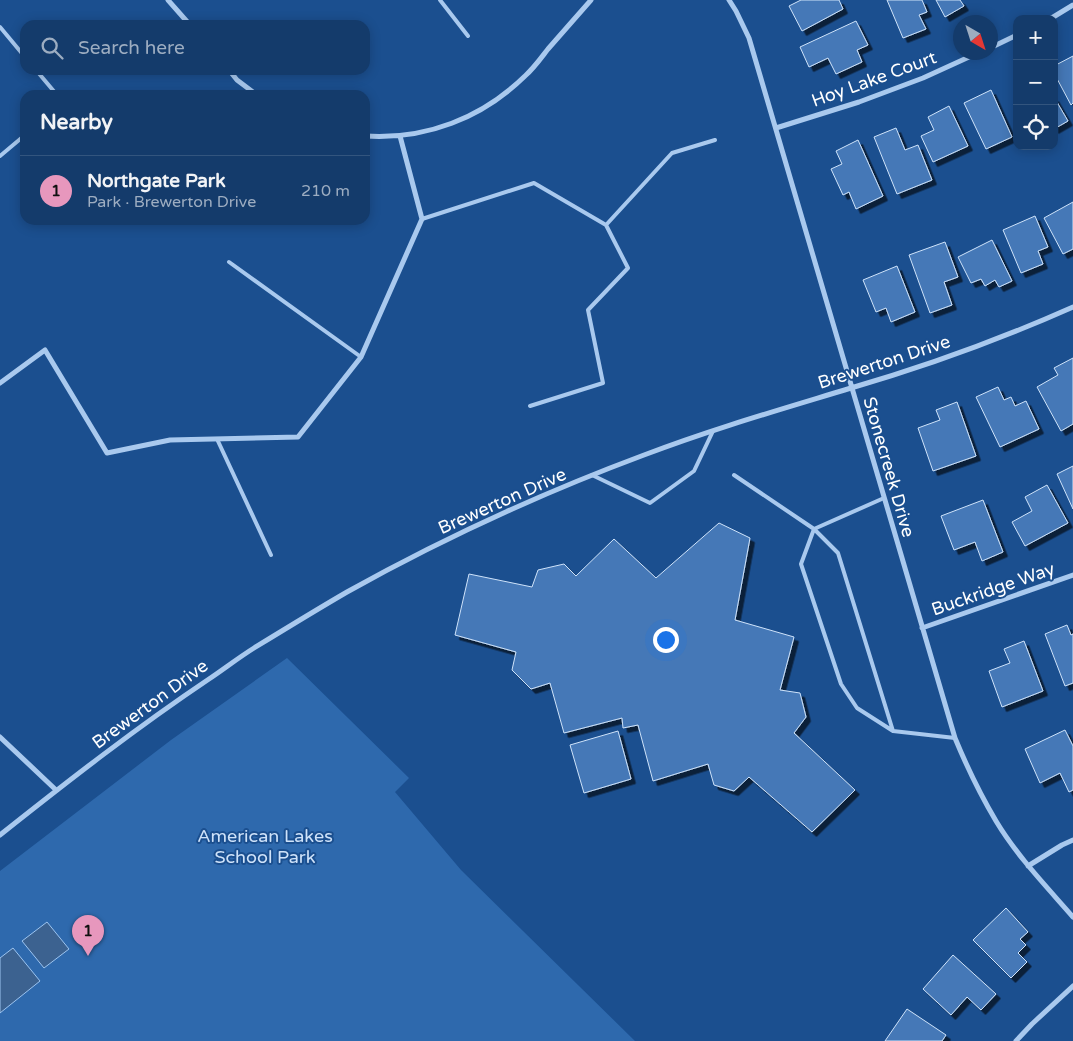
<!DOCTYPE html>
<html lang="en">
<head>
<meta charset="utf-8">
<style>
  :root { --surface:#143b6b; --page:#214673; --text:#f1f3f6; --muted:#9dadc1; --line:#33557e; --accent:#e797bd }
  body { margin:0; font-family:"Varela Round",sans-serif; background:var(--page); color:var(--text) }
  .controls { position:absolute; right:15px; top:15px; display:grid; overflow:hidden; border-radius:10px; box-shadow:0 2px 12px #0003 }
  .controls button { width:45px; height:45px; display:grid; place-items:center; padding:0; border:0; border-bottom:1px solid var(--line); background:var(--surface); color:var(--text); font:25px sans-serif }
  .compass { position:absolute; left:953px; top:15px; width:45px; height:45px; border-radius:50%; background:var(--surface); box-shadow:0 2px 12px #0003; rotate:141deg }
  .you { position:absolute; left:665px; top:639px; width:18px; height:18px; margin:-12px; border:4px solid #fff; border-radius:50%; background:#1a73e8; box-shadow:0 0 0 8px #1a73e833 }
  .badge { display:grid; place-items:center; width:32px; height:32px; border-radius:50%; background:var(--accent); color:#111; font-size:16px; font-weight:700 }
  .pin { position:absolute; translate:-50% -41px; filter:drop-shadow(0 1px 2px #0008) }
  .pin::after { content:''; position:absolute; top:26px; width:18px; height:15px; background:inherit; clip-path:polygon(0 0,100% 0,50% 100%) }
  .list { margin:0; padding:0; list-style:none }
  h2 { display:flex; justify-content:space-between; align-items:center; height:65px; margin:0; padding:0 20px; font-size:21px }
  h2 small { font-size:16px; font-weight:400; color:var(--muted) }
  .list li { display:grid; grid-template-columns:32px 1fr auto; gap:15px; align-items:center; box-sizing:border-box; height:70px; padding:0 20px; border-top:1px solid var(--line) }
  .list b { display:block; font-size:19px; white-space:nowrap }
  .list p { margin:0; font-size:16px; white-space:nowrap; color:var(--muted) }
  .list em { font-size:16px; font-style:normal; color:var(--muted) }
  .icon { flex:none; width:28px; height:28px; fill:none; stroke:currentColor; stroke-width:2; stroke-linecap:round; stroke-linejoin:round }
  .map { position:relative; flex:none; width:1073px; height:1041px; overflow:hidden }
  .search { position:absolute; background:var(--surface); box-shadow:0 2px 12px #0003; left:20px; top:20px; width:350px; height:55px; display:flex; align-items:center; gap:12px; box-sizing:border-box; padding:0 18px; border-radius:15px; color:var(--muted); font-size:19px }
  .panel { position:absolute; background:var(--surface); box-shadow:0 2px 12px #0003; left:20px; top:90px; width:350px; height:135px; border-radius:15px }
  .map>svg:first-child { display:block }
  .green { fill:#2e69ad }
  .water { fill:#3c6290; stroke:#9cc4f0 }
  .building { fill:#4478b7; stroke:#cfe3fa; filter:url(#shadow) }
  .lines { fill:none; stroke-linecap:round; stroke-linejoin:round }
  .lane { stroke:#a9c9ee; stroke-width:4 }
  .street { stroke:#a9c9ee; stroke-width:5 }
  .labels { text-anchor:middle; stroke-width:4; stroke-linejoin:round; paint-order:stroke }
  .street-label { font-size:18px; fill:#fff; stroke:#1b4f8f }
  .park-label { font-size:18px; fill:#cfe3fa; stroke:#1b4f8f }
</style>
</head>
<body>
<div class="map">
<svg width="1073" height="1041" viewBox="0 0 1073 1041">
  <defs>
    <filter id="shadow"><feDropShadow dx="4.5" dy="4.5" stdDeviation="0" flood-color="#0009"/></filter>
  </defs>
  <rect width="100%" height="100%" fill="#1b4f8f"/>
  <path class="green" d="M287 658 409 778 395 792 461 870 635 1041H0V871L171 740Z"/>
  <path class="water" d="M47 922 69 949 44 968 22 941Z
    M13 948 40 981 0 1013V958Z"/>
  <path class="building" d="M801 0H839L843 9 802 31 789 6Z
    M887 0H922L927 12 919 15 926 29 903 38Z
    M936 0H960L964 6 945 17Z
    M856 21 868 45 857 50 862 62 836 74 828 58 809 67 800 47Z
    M1073 56V103L1071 105 1054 73V66Z
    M991 90 1012 137 986 149 964 103Z
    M1054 97 1068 121 1054 129Z
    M949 106 968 146 933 162 921 136 934 130 928 117Z
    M896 128 905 150 918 145 932 180 897 194 874 137Z
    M858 140 883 196 856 209 849 192 843 195 831 169 842 164 836 151Z
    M1073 202V249L1063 254 1044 218Z
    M1035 216 1048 247 1038 251 1043 264 1021 273 1003 230Z
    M992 240 1012 281 999 287 995 280 985 286 981 279 971 283 958 257Z
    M945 242 958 277 944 282 952 305 930 313 909 255Z
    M897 266 915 312 891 322 886 308 876 312 863 280Z
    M1073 358V424L1061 431 1037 387 1058 375 1054 368Z
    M998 387 1004 400 1011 397 1015 406 1026 401 1039 429 1000 447 976 397Z
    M957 402 976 456 933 471 918 428 940 420 936 410Z
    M1073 466V509L1057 474Z
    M1047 485 1068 523 1025 546 1012 522 1032 511 1025 497Z
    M983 500 1003 552 982 561 975 542 954 550 941 516Z
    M719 523 750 538 735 620 794 637 780 690 800 693 806 717 794 733 855 790 812 832 749 777 734 791 714 785 708 764 653 781 638 725 623 728 622 718 564 733 550 683 531 689 512 670 516 652 455 635 469 574 532 587 538 570 564 564 576 576 614 539 656 578Z
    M1067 625 1071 635 1073 634V683L1065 686 1045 634Z
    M1024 641 1043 691 1002 707 989 671 1010 663 1004 649Z
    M1065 730 1073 746V790L1069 792 1060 773 1040 783 1025 749Z
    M618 731 631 779 584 793 570 745Z
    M1006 908 1028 932 1020 939 1026 945 1018 953 1027 962 1011 978 973 940Z
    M953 955 996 994 981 1010 967 997 951 1015 923 989Z
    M907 1009 946 1035 942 1041H885Z"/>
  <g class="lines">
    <path class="lane" d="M440 0 468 36
      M0 27 25 57
      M36 70 57 95
      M0 156 25 135
      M422 219 534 183 606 225
      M229 262 361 357
      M530 406 603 383 588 310 628 268 606 225 672 153 715 140
      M217 439 271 555
      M592 475 650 503 694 471 713 431
      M734 475 814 529 838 553 893 731
      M884 498 814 529 801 564 841 684 857 708 893 731 955 738"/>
    <path class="street" d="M168 0 190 25
      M729 0 736 11 749 38 955 738C967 767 980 794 996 821 1017 856 1046 886 1073 917
      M1050 19 1073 5
      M990 48 1017 35
      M229 70 237 80 257 95
      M776 128 859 102 923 78 980 52
      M365 136C426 140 482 118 525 76 534 68 541 58 548 49 562 33 577 16 591 0
      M0 383 45 350 107 453 170 440 298 437 361 357 422 219 400 136
      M922 628 1073 575
      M0 737 56 790
      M0 835C68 781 136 728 209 679 224 669 238 658 254 648 285 629 316 610 347 592 442 539 542 493 644 455 712 429 782 409 851 388 927 366 1001 339 1073 307
      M1028 866 1062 845 1073 840
      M1016 1041 1032 1024 1073 986"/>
  </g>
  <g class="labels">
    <g class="street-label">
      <text transform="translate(874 79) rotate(-20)" y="6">Hoy Lake Court</text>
      <text transform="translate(884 362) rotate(-18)" y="6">Brewerton Drive</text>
      <text transform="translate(889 467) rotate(74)" y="6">Stonecreek Drive</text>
      <text transform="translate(502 501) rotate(-24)" y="6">Brewerton Drive</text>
      <text transform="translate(993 589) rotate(-19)" y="6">Buckridge Way</text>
      <text transform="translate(150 704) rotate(-36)" y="6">Brewerton Drive</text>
    </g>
    <g class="park-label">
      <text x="265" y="842">American Lakes<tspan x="265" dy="21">School Park</tspan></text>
    </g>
  </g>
</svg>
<div class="controls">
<button>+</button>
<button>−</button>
<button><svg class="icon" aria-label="locate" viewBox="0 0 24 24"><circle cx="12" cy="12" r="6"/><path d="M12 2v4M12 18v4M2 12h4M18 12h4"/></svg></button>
</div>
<svg class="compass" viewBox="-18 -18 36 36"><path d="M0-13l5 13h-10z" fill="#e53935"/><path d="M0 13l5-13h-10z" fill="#9dadc1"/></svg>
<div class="you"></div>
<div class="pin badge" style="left:88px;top:956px">1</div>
<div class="search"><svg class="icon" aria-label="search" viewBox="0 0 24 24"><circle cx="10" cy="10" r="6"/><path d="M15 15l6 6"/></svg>Search here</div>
<section class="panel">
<h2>Nearby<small></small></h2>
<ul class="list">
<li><span class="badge">1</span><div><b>Northgate Park</b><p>Park · Brewerton Drive</p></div><em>210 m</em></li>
</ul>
</section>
</div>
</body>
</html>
